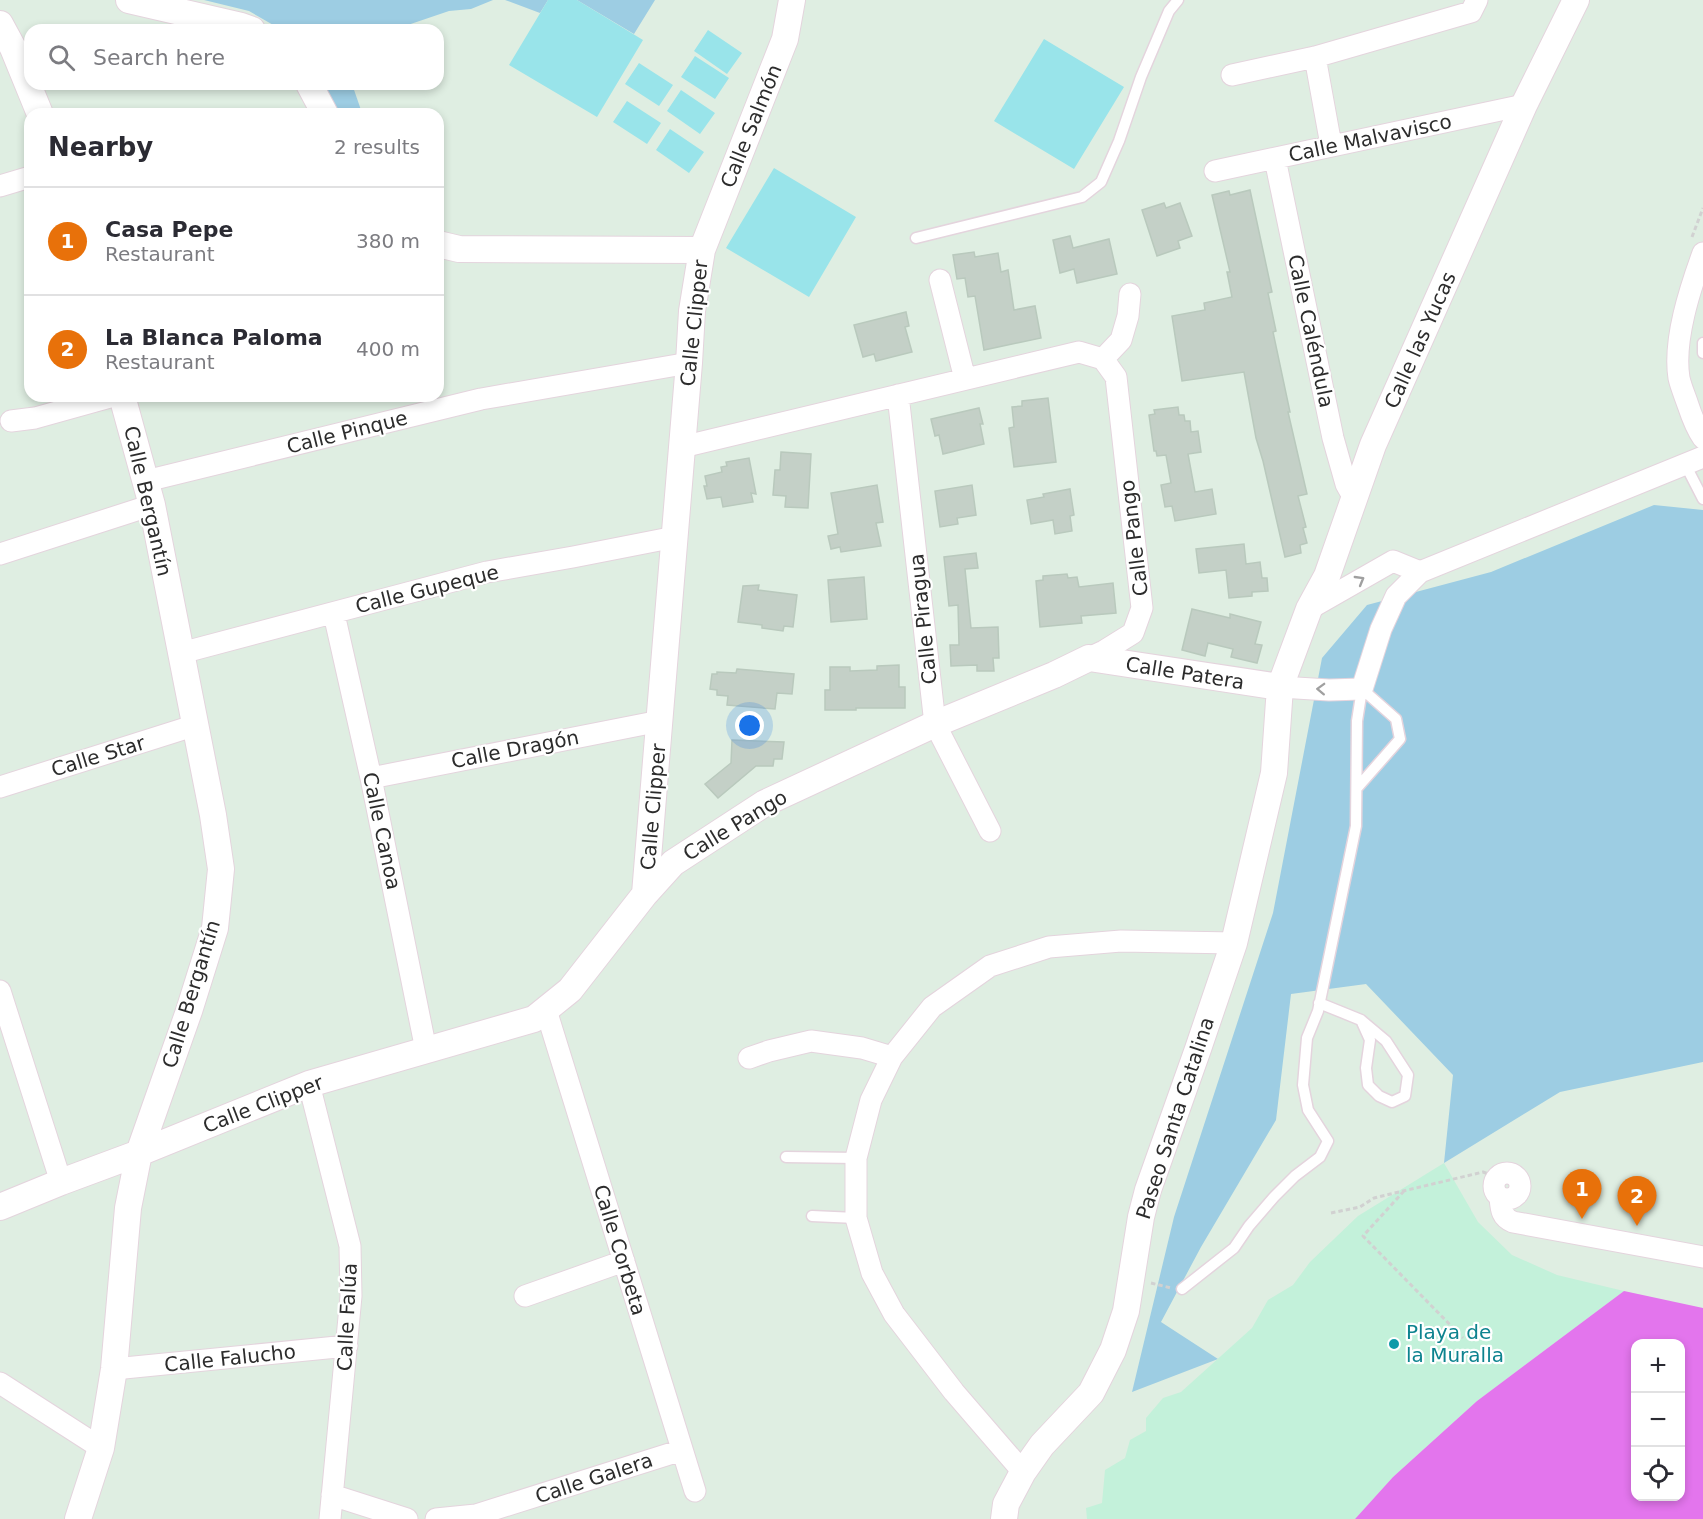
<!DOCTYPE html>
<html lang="en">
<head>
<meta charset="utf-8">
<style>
  :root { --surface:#fff; --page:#f2f2f3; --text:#2b2b33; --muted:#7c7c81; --line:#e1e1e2; --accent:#f743a4 }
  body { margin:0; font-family:"DejaVu Sans",sans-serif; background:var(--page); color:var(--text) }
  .controls { position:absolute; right:18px; bottom:18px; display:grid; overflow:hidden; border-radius:12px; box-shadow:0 3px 9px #0003 }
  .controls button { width:54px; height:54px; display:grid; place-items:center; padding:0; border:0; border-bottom:2px solid var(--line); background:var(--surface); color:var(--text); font:30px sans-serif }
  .you { position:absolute; left:750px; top:726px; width:21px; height:21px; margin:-15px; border:4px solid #fff; border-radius:50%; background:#1a73e8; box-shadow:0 0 0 9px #1a73e833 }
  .badge { display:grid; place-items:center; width:39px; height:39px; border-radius:50%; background:var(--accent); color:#fff; font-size:20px; font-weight:700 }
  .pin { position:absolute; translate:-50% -50px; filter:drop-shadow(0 2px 3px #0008) }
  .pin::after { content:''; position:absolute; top:32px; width:21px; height:18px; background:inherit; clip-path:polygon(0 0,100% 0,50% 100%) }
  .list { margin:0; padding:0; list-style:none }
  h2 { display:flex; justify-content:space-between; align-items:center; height:78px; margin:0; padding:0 24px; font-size:26px }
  h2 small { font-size:20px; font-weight:400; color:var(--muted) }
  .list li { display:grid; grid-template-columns:39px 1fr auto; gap:18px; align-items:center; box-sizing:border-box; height:108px; padding:0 24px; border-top:2px solid var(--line) }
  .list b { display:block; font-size:22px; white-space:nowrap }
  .list p { margin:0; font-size:20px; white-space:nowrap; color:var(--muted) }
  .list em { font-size:20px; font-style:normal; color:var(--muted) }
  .icon { flex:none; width:33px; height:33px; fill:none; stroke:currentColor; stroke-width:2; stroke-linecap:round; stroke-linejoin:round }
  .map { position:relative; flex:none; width:1703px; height:1519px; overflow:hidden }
  .search { position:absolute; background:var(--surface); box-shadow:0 3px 9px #0003; left:24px; top:24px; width:420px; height:66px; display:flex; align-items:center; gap:15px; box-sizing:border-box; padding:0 21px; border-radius:18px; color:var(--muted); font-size:22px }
  .panel { position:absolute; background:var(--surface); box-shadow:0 3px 9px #0003; left:24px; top:108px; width:420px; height:294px; border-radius:18px }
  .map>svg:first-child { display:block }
  .green { fill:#9dcde3 }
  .sand { fill:#c3f1da }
  .pitch { fill:#99e4ea }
  .water { fill:#e375ed; fill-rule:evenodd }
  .building { fill:#c4d0c7; stroke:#b9c9bd; stroke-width:1.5 }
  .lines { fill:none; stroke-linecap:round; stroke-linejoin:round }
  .service-casing { stroke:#e4d4dd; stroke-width:13 }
  .minor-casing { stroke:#e4d4dd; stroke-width:23 }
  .tertiary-casing { stroke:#e4d4dd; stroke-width:28 }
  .path { stroke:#d1d1d1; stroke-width:3; stroke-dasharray:4.5 3; stroke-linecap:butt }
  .service { stroke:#fff; stroke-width:10 }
  .minor { stroke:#fff; stroke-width:21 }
  .tertiary { stroke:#fff; stroke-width:26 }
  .oneway { stroke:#a0a0a0 }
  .culture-dot { fill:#0f9aa8; stroke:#fff; stroke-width:2 }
  .labels { text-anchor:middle; stroke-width:4.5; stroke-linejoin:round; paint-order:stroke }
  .street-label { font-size:20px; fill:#2c2c2c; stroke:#fff }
  .culture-label { font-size:20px; fill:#0d838f; stroke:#fff; text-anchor:start }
</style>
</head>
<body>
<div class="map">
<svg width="1703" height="1519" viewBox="0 0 1703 1519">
  <rect width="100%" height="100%" fill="#dfeee2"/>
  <path class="green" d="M204 0H493L471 9 449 11 393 30H282L249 11Z
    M505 0H548L540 13Z
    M577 0H655L634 34Z
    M323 84H352L361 110 352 114H339Z
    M1654 505 1703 510V1062L1560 1092 1444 1163 1453 1075 1366 984 1291 994 1276 1120 1201 1247 1161 1322 1218 1359 1132 1392 1174 1217 1273 913 1322 658 1367 605 1491 572Z"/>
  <path class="sand" d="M1444 1163 1478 1222 1512 1255 1557 1275 1624 1291 1477 1401 1393 1477 1355 1519H1087L1086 1508 1102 1503 1105 1470 1125 1458 1130 1440 1146 1431V1418L1163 1398 1181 1392 1252 1328 1268 1300 1293 1285 1310 1262 1358 1216Z"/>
  <path class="pitch" d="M548 0H577L643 40 597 117 509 65Z
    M708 30 742 53 727 74 694 51Z
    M1044 39 1124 87 1074 169 994 121Z
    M695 56 729 78 715 99 681 77Z
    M639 63 673 85 659 106 625 84Z
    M681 90 715 113 700 134 667 111Z
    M627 101 661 123 647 144 613 122Z
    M670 129 704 152 689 173 656 150Z
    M774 168 856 217 809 297 726 248Z"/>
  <path class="water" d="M1624 1291 1703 1308V1519H1355L1393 1477 1477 1401ZM1636 1344H1680V1496H1636Z"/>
  <path class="building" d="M1250 190 1272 292 1268 293 1276 331 1273 332 1290 412H1288L1307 494 1298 496 1306 527 1303 528 1307 543 1300 545 1301 553 1285 557 1263 461 1256 438 1244 372 1182 381 1172 316 1205 310 1204 303 1232 297 1227 272H1230L1212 195 1229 191 1230 195Z
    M1164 203 1166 208 1180 203 1192 236 1178 241 1180 248 1157 256 1142 210Z
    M1070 236 1073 248 1109 239 1117 274 1077 283 1074 269 1060 273 1053 240Z
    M974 252 975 257 998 253 1001 272 1008 270 1014 310 1035 306 1041 338 984 350 975 296 968 297 965 278 957 279 953 255Z
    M906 312 909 326 905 327 912 352 876 361 874 354 863 357 854 325Z
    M1048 398 1056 462 1014 467 1009 428 1014 427 1012 407 1022 406V401Z
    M1178 407 1179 415H1184L1185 421H1190L1191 432 1198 431 1201 452 1188 454 1195 492 1212 489 1216 514 1175 521 1172 506 1165 507 1161 485 1171 483 1166 455 1157 456 1156 451H1154L1149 415 1155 414 1154 410Z
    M979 408 983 424H980L984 444 943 454 939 435 935 436 931 419Z
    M781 452 811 454 808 508 785 507 786 496 773 495 775 470H780Z
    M749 458 756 494 751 493 753 502 723 507 721 497 707 499 704 486H707L705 476 722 472 721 467 727 466 726 462Z
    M877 485 883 522 876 523 881 546 841 552 840 547 831 549 828 536 838 534 831 493Z
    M972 485 976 515 957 518 958 524 940 527 935 491Z
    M1070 489 1074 515 1070 516 1072 531 1055 534 1053 520 1031 524 1027 500 1044 497 1043 494Z
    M1244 544 1246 564 1260 562 1262 578H1267L1268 591 1252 592V596L1229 598 1226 570 1199 573 1196 549Z
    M976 553 978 568 965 569 971 628 998 627 999 658H993L994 671H977V665L951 666 950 645H959L958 605 949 606 944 557Z
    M1067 574 1068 578 1077 577 1079 587 1113 583 1116 613 1081 616 1082 623 1040 627 1036 581 1043 580V576Z
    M864 577 867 619 831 622 828 580Z
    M759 585 758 590 797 595 793 627 784 626 783 631 762 628V625L738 622 743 586Z
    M1192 609 1230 618V614L1261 622 1255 644 1262 645 1257 663 1231 657 1233 649 1208 643 1205 656 1182 650Z
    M899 665V687H905V708H856V710H825V690H830V667H850V671L877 670V666Z
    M737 669 794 674 792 694 777 693 775 709 727 705 728 696 717 695V690L710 689 712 674H717V672L736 673Z
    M732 740 784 742 782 759H774L773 766H756L718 798 705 784 731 763Z"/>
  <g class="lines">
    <g class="service-casing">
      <path id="service" d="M916 238 1082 197 1101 182 1119 141 1141 77 1169 11 1178 0
        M1703 343V353
        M1685 464 1703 499
        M1357 788 1400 739 1396 719 1362 689
        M1319 1003 1361 1020 1386 1041 1408 1075 1405 1096 1392 1102 1379 1096 1368 1085 1366 1068 1370 1040 1361 1020
        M786 1157 856 1158
        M812 1216 856 1218
        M1182 1289 1234 1248 1249 1226 1274 1197 1295 1176 1320 1157 1328 1141 1308 1110 1303 1085 1307 1038 1318 1011 1356 826 1357 721 1362 689"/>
    </g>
    <g class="minor-casing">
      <path id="minor" d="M1315 57 1331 145
        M1232 75 1315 57 1471 12 1477 0
        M1275 159 1333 438 1346 484 1355 500
        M1215 171 1524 105
        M0 186 30 177
        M1703 253C1690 289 1673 340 1679 378 1681 387 1685 396 1688 405 1692 417 1696 428 1703 438
        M940 280 965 379
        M1103 359 1121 340 1128 316 1130 294
        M898 395 935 724 990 831
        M11 421 35 418 114 396
        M682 447 1079 352 1103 359 1116 377 1142 608 1133 633 1104 651 1089 658
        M146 481 481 399 689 363
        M0 554 152 505
        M1309 609 1393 561 1420 572
        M334 614 371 778 426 1050
        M181 653 487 572 573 557 675 537
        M1280 687 1329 690 1362 689 1381 629 1396 596 1420 572 1703 457
        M371 778 660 721
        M0 787 196 725
        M0 991 61 1182
        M546 1010 695 1491
        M749 1058 769 1051 811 1041 862 1048 892 1057
        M309 1084 350 1246 351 1296 330 1519
        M1494 1186a13 13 0 1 1 26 0a13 13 0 1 1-26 0Z
        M1500 1197C1501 1209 1501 1217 1513 1222L1703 1257
        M525 1296 624 1261
        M114 1369 347 1346
        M0 1383 101 1448
        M1023 1472 954 1392 894 1314 872 1273 856 1218V1158L871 1100 892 1057 932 1007 990 966 1049 947 1121 941 1234 943
        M332 1495 407 1519
        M436 1519 476 1515 682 1450"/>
    </g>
    <g class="tertiary-casing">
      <path id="tertiary" d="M129 0 241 26 252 30
        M0 24 13 48 40 114
        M309 84 325 114
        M438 244 459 249 702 250
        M645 894 689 363 692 311 702 250 785 39 792 0
        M0 1207 61 1182 139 1153 309 1084 534 1019 570 990 645 894 673 863 765 803 935 724 1054 675 1089 658 1280 687
        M78 1519 101 1448 114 1369 128 1208 139 1153 189 1011 215 928 221 869 213 815 152 505 122 396
        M1004 1519 1006 1504 1023 1472 1042 1445 1091 1393 1113 1350 1126 1311 1141 1217 1148 1190 1198 1049 1234 943 1274 773 1280 687 1309 609 1327 576 1373 445 1524 105 1576 0"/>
    </g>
    <path class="path" d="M1692 237 1703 208
      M1404 1191 1363 1236 1463 1338
      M1331 1213 1360 1207 1374 1198 1483 1172 1497 1177
      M1151 1283 1171 1288"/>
    <use href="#service" class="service"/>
    <use href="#minor" class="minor"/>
    <use href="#tertiary" class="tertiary"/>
  </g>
  <defs><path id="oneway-chevron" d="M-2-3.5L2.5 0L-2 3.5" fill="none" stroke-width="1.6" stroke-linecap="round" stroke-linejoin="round" transform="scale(1.5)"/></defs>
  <g class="oneway">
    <use href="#oneway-chevron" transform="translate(1360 580) rotate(-30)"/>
    <use href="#oneway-chevron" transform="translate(1321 689) rotate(-178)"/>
  </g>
  <circle class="culture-dot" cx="1394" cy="1344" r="6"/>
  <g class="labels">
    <g class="street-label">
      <text transform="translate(751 126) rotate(-68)" y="7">Calle Salmón</text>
      <text transform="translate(1370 138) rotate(-12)" y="7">Calle Malvavisco</text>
      <text transform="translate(694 323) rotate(-84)" y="7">Calle Clipper</text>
      <text transform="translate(1311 331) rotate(78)" y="7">Calle Caléndula</text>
      <text transform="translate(1420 340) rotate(-66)" y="7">Calle las Yucas</text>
      <text transform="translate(347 432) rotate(-14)" y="7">Calle Pinque</text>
      <text transform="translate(148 501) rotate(77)" y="7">Calle Bergantín</text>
      <text transform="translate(1134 538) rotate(-97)" y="7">Calle Pango</text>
      <text transform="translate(427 589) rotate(-14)" y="7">Calle Gupeque</text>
      <text transform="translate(923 619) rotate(-96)" y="7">Calle Piragua</text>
      <text transform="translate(1185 673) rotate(9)" y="7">Calle Patera</text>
      <text transform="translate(515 749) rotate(-11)" y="7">Calle Dragón</text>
      <text transform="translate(98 756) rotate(-17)" y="7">Calle Star</text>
      <text transform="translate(653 807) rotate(-85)" y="7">Calle Clipper</text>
      <text transform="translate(735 825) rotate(-31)" y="7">Calle Pango</text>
      <text transform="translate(382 831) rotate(78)" y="7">Calle Canoa</text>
      <text transform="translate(191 994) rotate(-73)" y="7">Calle Bergantín</text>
      <text transform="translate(263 1104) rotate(-21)" y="7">Calle Clipper</text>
      <text transform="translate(1175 1118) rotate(-72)" y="7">Paseo Santa Catalina</text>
      <text transform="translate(620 1250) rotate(73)" y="7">Calle Corbeta</text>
      <text transform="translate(347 1317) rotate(-87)" y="7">Calle Falúa</text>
      <text transform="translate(230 1358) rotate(-6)" y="7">Calle Falucho</text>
      <text transform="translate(594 1478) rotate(-18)" y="7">Calle Galera</text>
    </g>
    <g class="culture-label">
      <text x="1406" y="1339">Playa de<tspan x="1406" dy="23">la Muralla</tspan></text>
    </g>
  </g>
</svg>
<div class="controls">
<button>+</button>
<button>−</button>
<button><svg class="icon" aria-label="locate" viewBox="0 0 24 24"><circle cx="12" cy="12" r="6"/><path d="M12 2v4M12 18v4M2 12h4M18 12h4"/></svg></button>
</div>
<div class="you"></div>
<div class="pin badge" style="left:1582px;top:1219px;background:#e8710a">1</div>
<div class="pin badge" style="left:1637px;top:1226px;background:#e8710a">2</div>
<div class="search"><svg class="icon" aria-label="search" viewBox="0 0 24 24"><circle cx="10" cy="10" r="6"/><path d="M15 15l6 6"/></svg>Search here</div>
<section class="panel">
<h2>Nearby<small>2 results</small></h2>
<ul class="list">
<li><span class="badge" style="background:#e8710a">1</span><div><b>Casa Pepe</b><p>Restaurant</p></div><em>380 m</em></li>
<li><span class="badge" style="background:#e8710a">2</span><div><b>La Blanca Paloma</b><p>Restaurant</p></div><em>400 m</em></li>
</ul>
</section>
</div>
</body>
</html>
